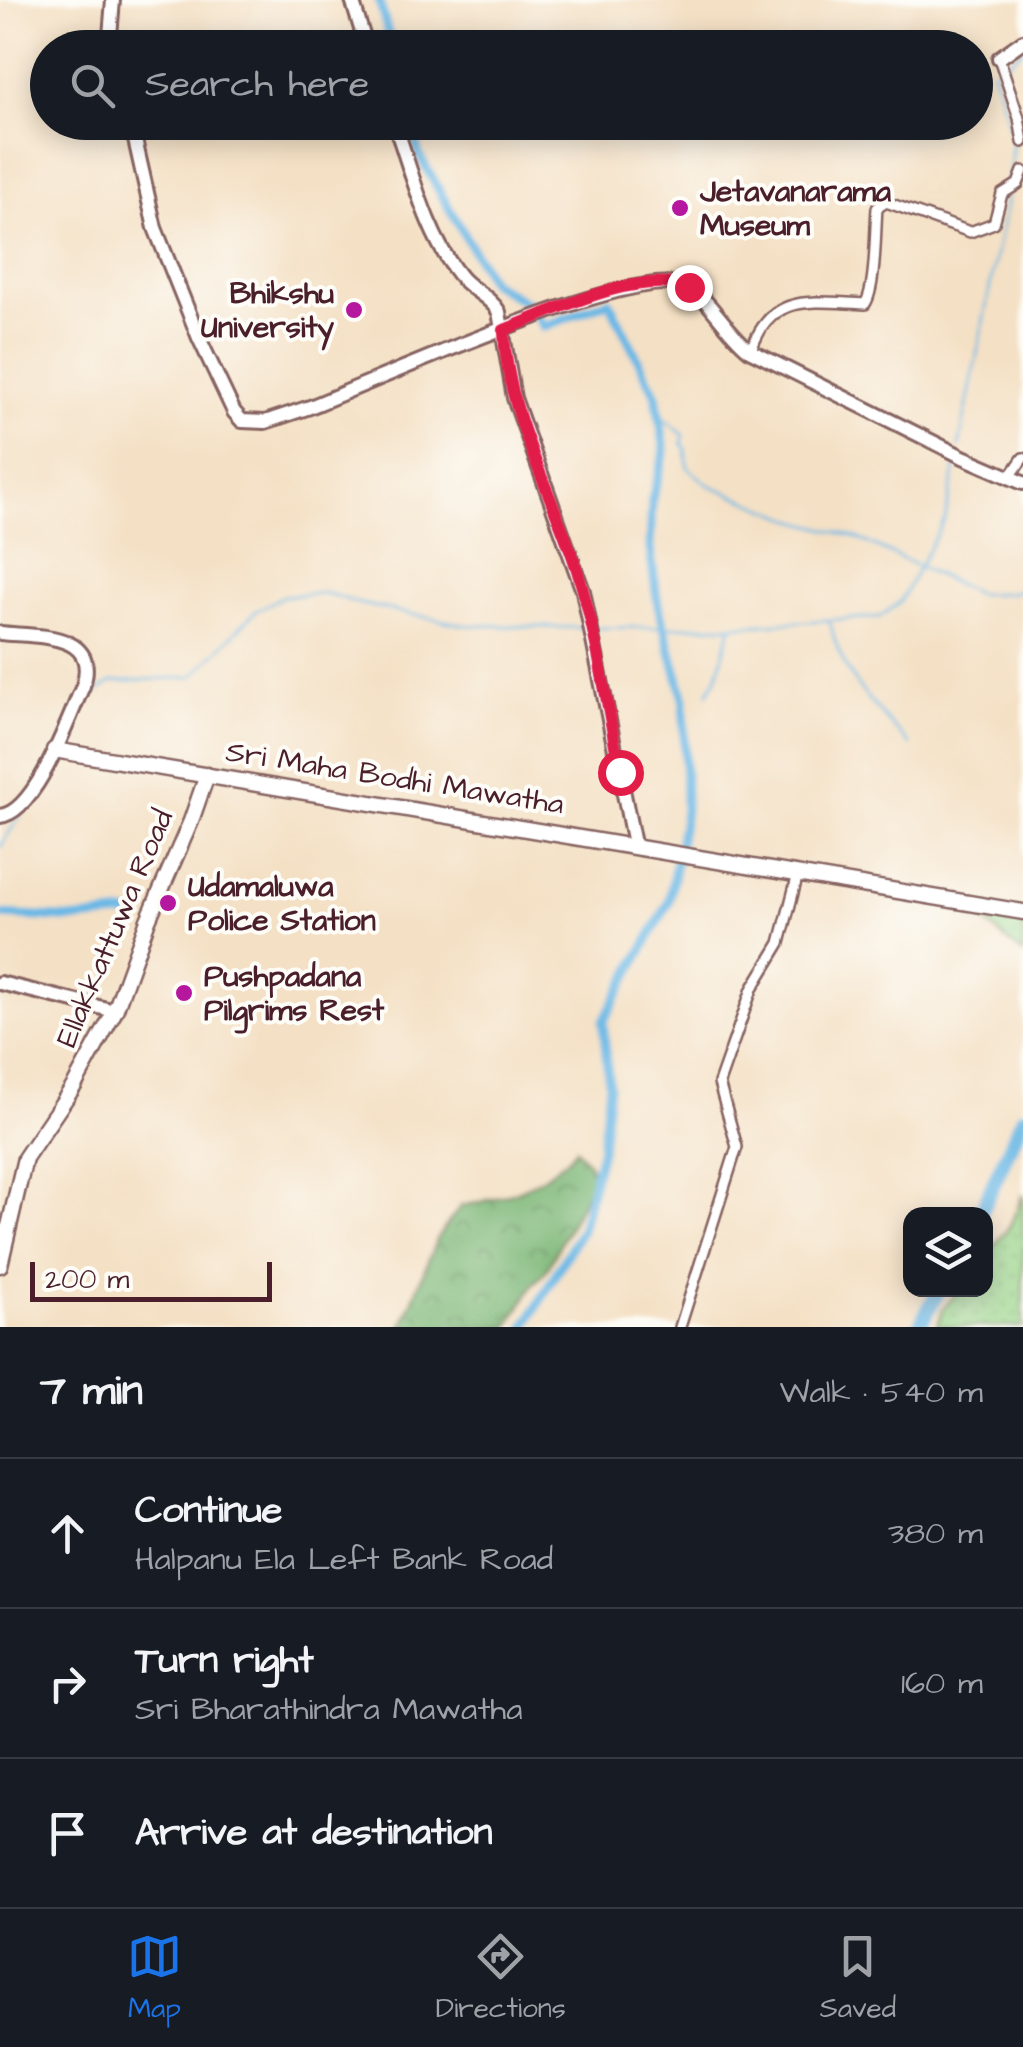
<!DOCTYPE html>
<html lang="en">
<head>
<meta charset="utf-8">
<style>
  :root { --surface:#171b24; --page:#20242c; --text:#f1f3f6; --muted:#9ea1a6; --line:#363941; --accent:#1a73e8 }
  body { margin:0; font-family:"Architects Daughter",sans-serif; background:var(--page); color:var(--text) }
  .controls { position:absolute; right:30px; bottom:30px; display:grid; overflow:hidden; border-radius:20px; box-shadow:0 5px 25px #0003 }
  .controls button { width:90px; height:90px; display:grid; place-items:center; padding:0; border:0; border-bottom:2px solid var(--line); background:var(--surface); color:var(--text); font:50px sans-serif }
  .scale { position:absolute; left:30px; bottom:25px; width:242px; box-sizing:border-box; padding-left:10px; border:5px solid #4a1f2b; border-top:0; font-size:28px; line-height:35px; white-space:nowrap; color:#4a1f2b; -webkit-text-stroke:8px #fdfcf7; paint-order:stroke }
  .stop { position:absolute; width:30px; height:30px; margin:-22px; border:8px solid #e11d48; border-radius:50%; background:#fff }
  .stop.end { background:#e11d48; border-color:#fff; box-shadow:0 2px 10px #0008 }
  .list { margin:0; padding:0; list-style:none }
  h2 { display:flex; justify-content:space-between; align-items:center; height:130px; margin:0; padding:0 40px; font-size:42px }
  h2 small { font-size:32px; font-weight:400; color:var(--muted) }
  .list li { display:grid; grid-template-columns:65px 1fr auto; gap:30px; align-items:center; box-sizing:border-box; height:150px; padding:0 40px; border-top:2px solid var(--line) }
  .list b { display:block; font-size:38px; white-space:nowrap }
  .list p { margin:0; font-size:32px; white-space:nowrap; color:var(--muted) }
  .list em { font-size:32px; font-style:normal; color:var(--muted) }
  .icon { flex:none; width:55px; height:55px; fill:none; stroke:currentColor; stroke-width:2; stroke-linecap:round; stroke-linejoin:round }
  .map { position:relative; flex:none; width:1023px; height:1327px; overflow:hidden }
  .search { position:absolute; background:var(--surface); box-shadow:0 5px 25px #0003; left:30px; right:30px; top:30px; height:110px; display:flex; align-items:center; gap:25px; box-sizing:border-box; padding:0 35px; border-radius:55px; color:var(--muted); font-size:38px }
  .sheet { height:580px; background:var(--surface) }
  nav { display:flex; justify-content:space-around; align-items:center; box-sizing:border-box; height:140px; border-top:2px solid var(--line); background:var(--surface); font-size:28px; color:var(--muted) }
  nav a { display:grid; justify-items:center; gap:5px }
  nav .on { color:var(--accent) }
  .map>svg:first-child { display:block }
  .grass { fill:url(#grass-dots); stroke:#717a5a; stroke-width:2.5 }
  .forest { fill:url(#forest-crowns); stroke:#626a50; stroke-width:2.5 }
  .lines { fill:none; stroke-linecap:round; stroke-linejoin:round }
  .stream { stroke:#6bb8e5; stroke-width:2.5 }
  .canal { stroke:#6bb8e5; stroke-width:9 }
  .river { stroke:#6bb8e5; stroke-width:15 }
  .street-casing { stroke:#866361; stroke-width:14 }
  .secondary-casing { stroke:#866361; stroke-width:18 }
  .primary-casing { stroke:#866361; stroke-width:19 }
  .street { stroke:#fff; stroke-width:9 }
  .secondary { stroke:#fff; stroke-width:12 }
  .primary { stroke:#fff; stroke-width:14 }
  .route { stroke:#e11d48; stroke-width:12 }
  .poi-dot { fill:#b5179e; stroke:#fdfcf7; stroke-width:4 }
  .labels { text-anchor:middle; stroke-width:8; stroke-linejoin:round; paint-order:stroke }
  .poi-label { font-size:30px; font-weight:bold; fill:#4a1f2b; stroke:#fdfcf7; text-anchor:start }
  .street-label { font-size:30px; fill:#4a1f2b; stroke:#fdfcf7 }
</style>
</head>
<body>
<div class="map">
<svg width="1023" height="1327" viewBox="0 0 1023 1327">
  <defs>
    <pattern id="grass-dots" width="8" height="8" patternUnits="userSpaceOnUse" patternTransform="scale(2.5)"><rect width="8" height="8" fill="#98d488"/><path d="M2 2h.1M6 6h.1" fill="none" stroke="#84b676" stroke-width="1.8" stroke-linecap="round"/></pattern>
    <pattern id="forest-crowns" width="20" height="18" patternUnits="userSpaceOnUse" patternTransform="scale(2.5)"><rect width="20" height="18" fill="#7ab674"/><path d="M2 6a3 3 0 1 1 6 0M12 15a3 3 0 1 1 6 0" fill="none" stroke="#66935f"/></pattern>
  </defs>
  <rect width="100%" height="100%" fill="#fdfcf7"/>
  <filter id="ink" filterUnits="userSpaceOnUse"><feTurbulence type="fractalNoise" baseFrequency=".01" numOctaves="2"/><feDisplacementMap in="SourceGraphic" scale="20" xChannelSelector="R" yChannelSelector="G"/><feConvolveMatrix kernelMatrix="1 2 1 2 8 2 1 2 1" color-interpolation-filters="sRGB"/></filter>
  <filter id="wash" filterUnits="userSpaceOnUse"><feTurbulence type="fractalNoise" baseFrequency=".0048" numOctaves="4" result="noise"/><feDisplacementMap in="SourceGraphic" scale="40" xChannelSelector="R" yChannelSelector="G"/><feGaussianBlur stdDeviation="2.25" result="paint"/><feColorMatrix in="noise" values="0 0 0 0 0 0 0 0 0 0 0 0 0 0 0 0 0 1.4 0 .05"/><feComposite in="paint" operator="in"/></filter>
  <g filter="url(#wash)">
    <rect width="100%" height="100%" fill="#f4e0c4"/>
    <path class="grass" d="M985 916 1023 922V954L986 923Z
      M1023 1194V1327H937L943 1309 959 1290H986V1257L1010 1226Z"/>
    <path class="forest" d="M576 1149 589 1164 594 1178 546 1271 534 1283 508 1327H402L437 1238 461 1206C507 1198 544 1185 576 1149Z"/>
    <g class="lines">
      <path class="stream" d="M1007 62 1023 50
        M1000 66 993 70 1013 139 1008 186
        M659 415 684 435 682 443 686 449 688 468 709 485 797 521 855 537 978 594 1010 593 1023 589
        M959 447 1008 194
        M830 622C842 679 872 703 910 745
        M598 628 731 626 880 617 900 602 945 519 957 459
        M707 694 717 677 731 627
        M81 704 111 682 192 677 256 611 283 596 325 593 361 604 464 625 585 628
        M48 776 59 757
        M0 847 23 811"/>
      <path class="canal" d="M379 0 392 48
        M411 122 419 155 491 282 530 305 544 327 609 301 656 395 665 451 652 499 650 548 658 605 684 699 685 811 669 902 603 1022 609 1086 602 1147 581 1230 525 1327
        M0 915 79 919 128 914 137 917"/>
      <path class="river" d="M980 1214 1023 1117
        M919 1327 939 1290"/>
    </g>
  </g>
  <g filter="url(#ink)">
    <g class="lines">
      <g class="street-casing">
        <path id="street" d="M999 58 1019 118 1023 142
          M751 351C770 291 814 302 865 304 876 288 875 231 877 208L886 202 970 232 994 223 1002 194 1018 184 1023 171
          M1010 477 1023 458
          M680 1327 737 1147 719 1083 752 989 780 943 798 874"/>
      </g>
      <g class="secondary-casing">
        <path id="secondary" d="M352 0 367 48
          M109 48 113 0
          M999 58 1023 41
          M131 122 155 228 199 338 234 412 242 421 265 422 310 407C373 382 634 263 687 286 707 295 729 336 751 351L963 457 1023 483
          M394 122C412 172 426 234 459 275 470 290 490 296 499 312L514 398 583 591 634 844
          M0 633C36 637 100 631 83 686 69 717 36 813 0 816
          M0 983 115 1011"/>
      </g>
      <g class="primary-casing">
        <path id="primary" d="M54 750 1023 912
          M0 1265 25 1158 74 1086 115 1011 148 920 191 821 207 775"/>
      </g>
      <use href="#street" class="street"/>
      <use href="#secondary" class="secondary"/>
      <use href="#primary" class="primary"/>
    </g>
  </g>
  <g class="lines" filter="url(#ink)">
    <path class="route" d="M620 772C607 705 597 635 577 570 552 492 506 413 504 330 554 311 635 269 689 287"/>
  </g>
  <g class="poi-dot">
    <circle cx="680" cy="208" r="10"/>
    <circle cx="354" cy="310" r="10"/>
    <circle cx="168" cy="903" r="10"/>
    <circle cx="184" cy="993" r="10"/>
  </g>
  <g class="labels">
    <g class="poi-label">
      <text x="700" y="201">Jetavanarama<tspan x="700" dy="34">Museum</tspan></text>
      <text x="334" y="303" text-anchor="end">Bhikshu<tspan x="334" dy="34">University</tspan></text>
      <text x="188" y="896">Udamaluwa<tspan x="188" dy="34">Police Station</tspan></text>
      <text x="204" y="986">Pushpadana<tspan x="204" dy="34">Pilgrims Rest</tspan></text>
    </g>
    <g class="street-label">
      <text transform="translate(395 777) rotate(9)" y="10">Sri Maha Bodhi Mawatha</text>
      <text transform="translate(114 928) rotate(-67)" y="10">Ellakkattuwa Road</text>
    </g>
  </g>
</svg>
<div class="controls">
<button><svg class="icon" aria-label="layers" viewBox="0 0 24 24"><path d="M12 4l9 5-9 5-9-5zM3 14l9 5 9-5"/></svg></button>
</div>
<div class="scale">200 m</div>
<div class="stop" style="left:620px;top:772px"></div>
<div class="stop end" style="left:689px;top:287px"></div>
<div class="search"><svg class="icon" aria-label="search" viewBox="0 0 24 24"><circle cx="10" cy="10" r="6"/><path d="M15 15l6 6"/></svg>Search here</div>
</div>
<section class="sheet">
<h2>7 min<small>Walk · 540 m</small></h2>
<ul class="list">
<li><svg class="icon" aria-label="ahead" viewBox="0 0 24 24"><path d="M12 20V5M6 11l6-6 6 6"/></svg><div><b>Continue</b><p>Halpanu Ela Left Bank Road</p></div><em>380 m</em></li>
<li><svg class="icon" aria-label="right" viewBox="0 0 24 24"><path d="M7 20v-9h11M14 6l5 5-5 5"/></svg><div><b>Turn right</b><p>Sri Bharathindra Mawatha</p></div><em>160 m</em></li>
<li><svg class="icon" aria-label="arrive" viewBox="0 0 24 24"><path d="M6 21V4h12l-3 4 3 4H6"/></svg><div><b>Arrive at destination</b></div></li>
</ul>
</section>
<nav>
<a class="on"><svg class="icon" aria-label="map" viewBox="0 0 24 24"><path d="M3 6l6-2 6 2 6-2v14l-6 2-6-2-6 2zM9 4v14M15 6v14"/></svg>Map</a>
<a><svg class="icon" aria-label="directions" viewBox="0 0 24 24"><path d="M12 3l9 9-9 9-9-9zM9 14v-3h6M13 9l2 2-2 2"/></svg>Directions</a>
<a><svg class="icon" aria-label="saved" viewBox="0 0 24 24"><path d="M7 4h10v16l-5-4-5 4z"/></svg>Saved</a>
</nav>
</body>
</html>
